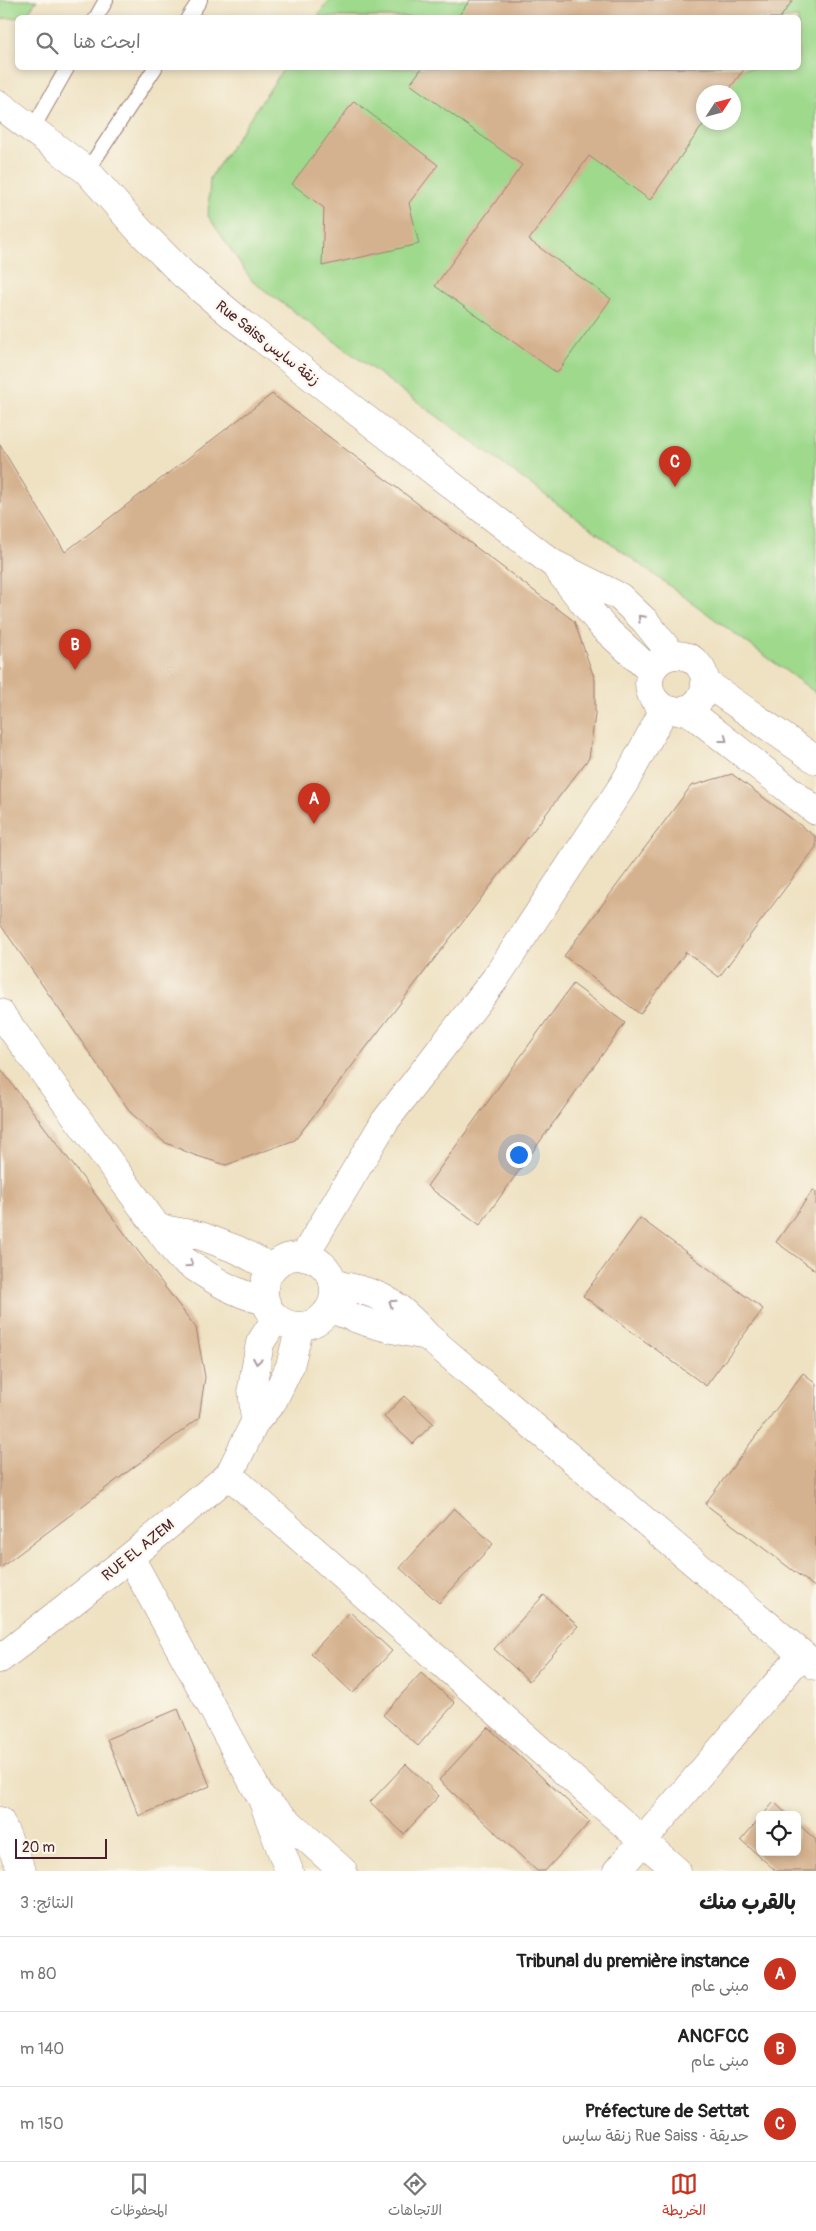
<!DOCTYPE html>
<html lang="ar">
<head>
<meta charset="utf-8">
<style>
  :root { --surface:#fff; --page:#f2f2f2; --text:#222; --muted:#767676; --line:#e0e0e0; --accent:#c8321e }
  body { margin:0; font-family:Pangolin,"Playpen Sans Arabic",sans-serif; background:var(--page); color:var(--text); direction:rtl }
  .controls { position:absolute; right:15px; bottom:15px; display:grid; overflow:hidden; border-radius:8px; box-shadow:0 2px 8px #0003 }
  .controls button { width:45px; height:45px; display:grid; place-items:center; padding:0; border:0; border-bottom:1px solid var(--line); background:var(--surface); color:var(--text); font:25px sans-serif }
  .compass { position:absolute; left:696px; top:85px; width:45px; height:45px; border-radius:50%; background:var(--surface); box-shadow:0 2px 8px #0003; rotate:54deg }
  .scale { position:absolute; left:15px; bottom:12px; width:92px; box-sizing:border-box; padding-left:5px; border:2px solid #4a1f2b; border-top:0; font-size:14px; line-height:18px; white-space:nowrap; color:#4a1f2b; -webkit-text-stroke:4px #fbf7ec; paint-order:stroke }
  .you { position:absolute; left:518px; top:1154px; width:18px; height:18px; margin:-12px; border:4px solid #fff; border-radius:50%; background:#1a73e8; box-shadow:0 0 0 8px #1a73e833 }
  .badge { display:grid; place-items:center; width:32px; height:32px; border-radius:50%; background:var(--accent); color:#fff; font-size:16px; font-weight:700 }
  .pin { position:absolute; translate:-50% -41px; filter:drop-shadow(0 1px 2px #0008) }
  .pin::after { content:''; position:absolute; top:26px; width:18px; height:15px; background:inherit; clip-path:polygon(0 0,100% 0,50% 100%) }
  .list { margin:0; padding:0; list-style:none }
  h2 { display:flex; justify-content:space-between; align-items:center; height:65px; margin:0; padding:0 20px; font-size:21px }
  h2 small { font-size:16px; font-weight:400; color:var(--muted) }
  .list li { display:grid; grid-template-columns:32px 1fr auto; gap:15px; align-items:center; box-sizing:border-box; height:75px; padding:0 20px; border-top:1px solid var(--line) }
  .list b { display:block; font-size:19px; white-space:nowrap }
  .list p { margin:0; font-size:16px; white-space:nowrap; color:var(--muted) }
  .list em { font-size:16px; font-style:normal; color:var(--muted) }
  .icon { flex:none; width:28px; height:28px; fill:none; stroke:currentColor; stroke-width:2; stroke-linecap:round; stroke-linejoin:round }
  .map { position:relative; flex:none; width:816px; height:1871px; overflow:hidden; direction:ltr }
  .search { position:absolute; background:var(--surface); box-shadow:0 2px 8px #0003; left:15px; right:15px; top:15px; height:55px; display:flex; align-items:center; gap:12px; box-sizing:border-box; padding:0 18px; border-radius:8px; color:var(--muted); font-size:19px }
  .sheet { height:290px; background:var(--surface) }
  nav { display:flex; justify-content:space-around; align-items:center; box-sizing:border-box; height:70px; border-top:1px solid var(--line); background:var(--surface); font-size:14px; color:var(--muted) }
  nav a { display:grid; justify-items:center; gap:2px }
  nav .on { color:var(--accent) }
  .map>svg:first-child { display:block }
  .green { fill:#9ed98c; stroke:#747c5c; fill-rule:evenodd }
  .building { fill:#d5b28f }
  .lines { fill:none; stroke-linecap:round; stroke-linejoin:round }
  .service-casing { stroke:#9c8077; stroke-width:16 }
  .minor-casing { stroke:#9c8077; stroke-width:29 }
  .service { stroke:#fff; stroke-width:14 }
  .minor { stroke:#fff; stroke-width:28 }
  .oneway { stroke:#ae9aa0 }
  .labels { text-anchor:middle; stroke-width:4.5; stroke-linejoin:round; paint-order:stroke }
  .street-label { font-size:15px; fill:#4a1f2b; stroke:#fbf7ec }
</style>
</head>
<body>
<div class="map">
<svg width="816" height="1871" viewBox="0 0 816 1871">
  <rect width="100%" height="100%" fill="#fbf7ec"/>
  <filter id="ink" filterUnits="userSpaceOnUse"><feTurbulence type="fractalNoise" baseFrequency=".02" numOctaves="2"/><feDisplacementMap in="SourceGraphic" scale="10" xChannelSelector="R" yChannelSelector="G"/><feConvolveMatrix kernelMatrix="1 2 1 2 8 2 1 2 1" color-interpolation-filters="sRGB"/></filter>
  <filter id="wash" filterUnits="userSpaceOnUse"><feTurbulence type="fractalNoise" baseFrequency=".0096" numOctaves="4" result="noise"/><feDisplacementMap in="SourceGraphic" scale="20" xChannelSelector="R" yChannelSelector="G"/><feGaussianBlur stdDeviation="1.12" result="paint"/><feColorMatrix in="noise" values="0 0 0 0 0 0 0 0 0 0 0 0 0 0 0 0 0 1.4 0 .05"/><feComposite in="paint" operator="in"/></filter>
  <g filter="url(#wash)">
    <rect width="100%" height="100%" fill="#efe2c3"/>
    <path class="green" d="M0 0H37L25 17 0 19Z
      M329 0H816V693L252 281 208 216 210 178 284 68H798V18L317 17ZM704 92H734V122H704Z"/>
    <g id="blocks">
      <path class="building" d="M470 0H793L780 18H457Z
        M422 68H745L727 92H704V122H705L650 200 589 156 529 240 611 299 557 373 435 286 522 165 410 84Z
        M354 101 438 165 409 203 419 244 322 266 324 208 292 184Z
        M272 394 574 621 595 680V715L589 758 295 1140 226 1165 194 1155 164 1142 131 1113 0 924V445L65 552Z
        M732 774 816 837V847L719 977 686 952 640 1014 564 956 691 786Z
        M573 984 625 1023 480 1225 427 1186Z
        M0 1068 196 1328 205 1377 199 1418 0 1568Z
        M813 1190 816 1192V1271L776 1242Z
        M640 1218 763 1309 706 1386 583 1296Z
        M803 1373 816 1383V1588L705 1504Z
        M404 1396 433 1423 413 1444 384 1417Z
        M454 1508 493 1544 439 1603 400 1568Z
        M544 1595 578 1626 529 1681 494 1649Z
        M350 1612 392 1651 353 1693 311 1654Z
        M421 1673 455 1703 418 1746 383 1715Z
        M178 1709 210 1786 139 1816 107 1739Z
        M488 1727 590 1822 545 1871H537L439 1780Z
        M406 1764 439 1796 404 1834 370 1802Z
        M774 1802 788 1815H763Z
        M760 1818V1852H797V1823L816 1840V1871H776L741 1840Z"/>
    </g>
  </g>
  <g filter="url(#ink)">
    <use href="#blocks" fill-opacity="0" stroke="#9c8077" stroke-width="1"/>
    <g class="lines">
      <g class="service-casing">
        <path id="service" d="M96 18 106 0
          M188 18 200 0
          M33 128 67 68
          M87 171 155 68"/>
      </g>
      <g class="minor-casing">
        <path id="minor" d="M0 105 87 171 139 230 184 275 237 319 552 563 620 597 645 621 672 655
          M558 570 603 627 651 671
          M649 683a28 28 0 1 1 56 0a28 28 0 1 1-56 0Z
          M705 682 816 760
          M686 709 816 811
          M0 1013 179 1257C209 1277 230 1292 265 1301
          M158 1228 201 1236 238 1250 272 1268
          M304 1256 385 1121 495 979 625 782 665 708
          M264 1291a35 35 0 1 1 70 0a35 35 0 1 1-70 0Z
          M334 1284C380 1292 396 1301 427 1336L816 1666
          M330 1308C363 1323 392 1330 427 1336
          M255 1422 252 1388 260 1343 276 1318
          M229 1475 677 1871
          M130 1557 262 1799 289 1871
          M0 1659 130 1557 229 1475 255 1422 273 1401 290 1366 300 1326
          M265 1801 343 1871
          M0 1821 22 1871
          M617 1871 802 1654"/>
      </g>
      <use href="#service" class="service"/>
      <use href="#minor" class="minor"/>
    </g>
    <defs><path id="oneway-chevron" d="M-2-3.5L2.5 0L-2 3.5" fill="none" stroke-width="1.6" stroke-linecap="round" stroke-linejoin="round" transform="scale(1.25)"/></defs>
    <g class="oneway">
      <use href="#oneway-chevron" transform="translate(641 618) rotate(-134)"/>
      <use href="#oneway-chevron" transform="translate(724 739) rotate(38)"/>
      <use href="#oneway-chevron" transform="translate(190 1264) rotate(35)"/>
      <use href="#oneway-chevron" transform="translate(392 1303) rotate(-146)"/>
      <use href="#oneway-chevron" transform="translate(257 1361) rotate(100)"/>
    </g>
  </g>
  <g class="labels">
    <g class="street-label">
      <text transform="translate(268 343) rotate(38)" y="5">Rue Saiss زنقة سايس</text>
      <text transform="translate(138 1550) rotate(-39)" y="5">RUE EL AZEM</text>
    </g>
  </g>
</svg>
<div class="controls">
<button><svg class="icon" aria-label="locate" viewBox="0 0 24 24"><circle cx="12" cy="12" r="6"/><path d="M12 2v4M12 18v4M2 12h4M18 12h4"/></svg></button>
</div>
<svg class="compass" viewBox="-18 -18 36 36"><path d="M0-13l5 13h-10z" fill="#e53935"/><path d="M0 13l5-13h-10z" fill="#767676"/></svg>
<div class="scale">20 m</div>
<div class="you"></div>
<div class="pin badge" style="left:314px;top:824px">A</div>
<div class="pin badge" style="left:75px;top:670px">B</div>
<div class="pin badge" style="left:675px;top:487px">C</div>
<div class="search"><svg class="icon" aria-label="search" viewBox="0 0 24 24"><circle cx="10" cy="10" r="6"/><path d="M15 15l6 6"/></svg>ابحث هنا</div>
</div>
<section class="sheet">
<h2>بالقرب منك<small>النتائج: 3</small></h2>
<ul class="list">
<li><span class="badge">A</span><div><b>Tribunal du première instance</b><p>مبنى عام</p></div><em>80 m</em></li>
<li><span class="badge">B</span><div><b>ANCFCC</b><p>مبنى عام</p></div><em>140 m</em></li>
<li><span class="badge">C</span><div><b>Préfecture de Settat</b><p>حديقة · Rue Saiss زنقة سايس</p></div><em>150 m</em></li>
</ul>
</section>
<nav>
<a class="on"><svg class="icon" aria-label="map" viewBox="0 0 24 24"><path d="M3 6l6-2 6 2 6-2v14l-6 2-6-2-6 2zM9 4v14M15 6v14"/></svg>الخريطة</a>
<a><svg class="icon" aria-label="directions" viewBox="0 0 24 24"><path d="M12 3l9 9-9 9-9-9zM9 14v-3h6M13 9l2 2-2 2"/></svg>الاتجاهات</a>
<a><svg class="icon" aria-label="saved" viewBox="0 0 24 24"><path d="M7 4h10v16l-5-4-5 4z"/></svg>المحفوظات</a>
</nav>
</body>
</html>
